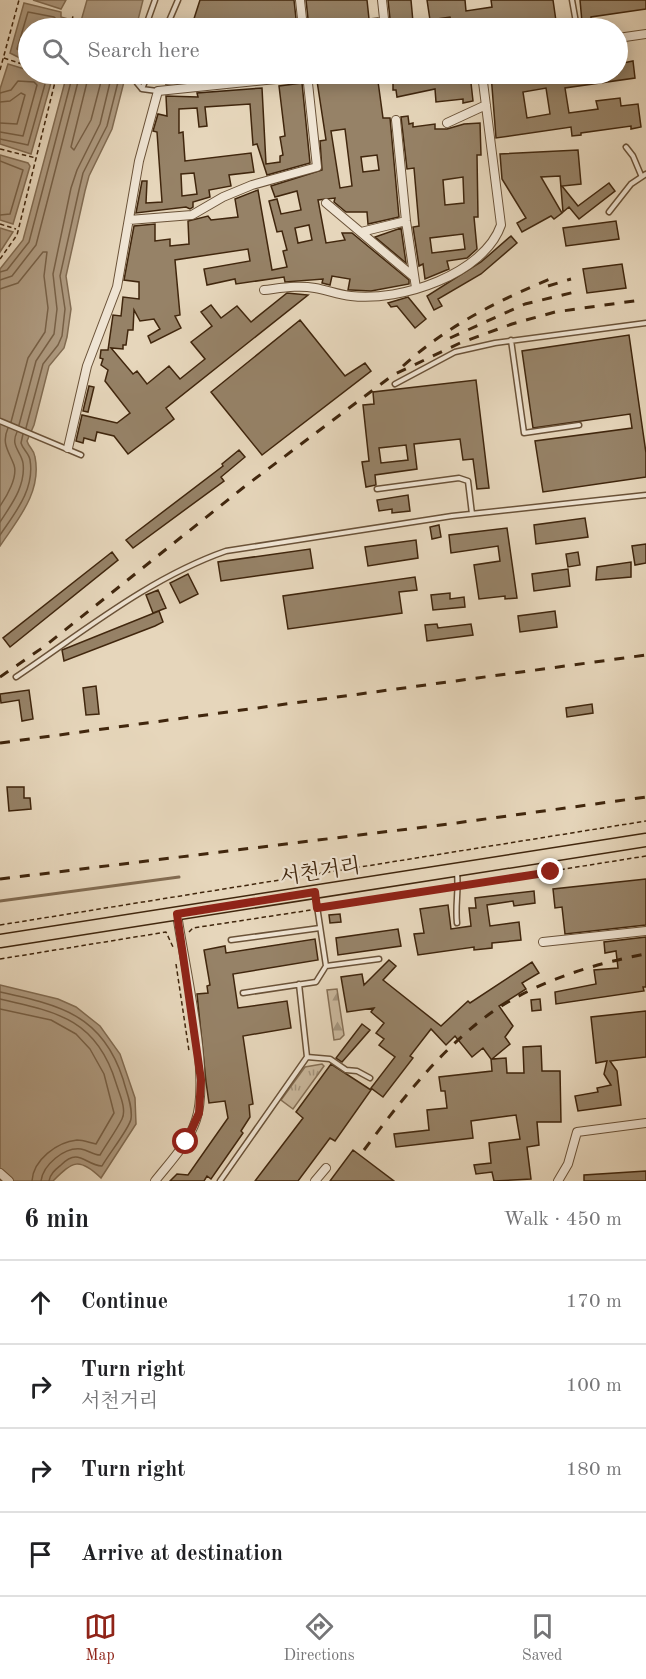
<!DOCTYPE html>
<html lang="en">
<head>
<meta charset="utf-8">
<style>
  :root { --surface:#fff; --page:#f2f2f2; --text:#202124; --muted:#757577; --line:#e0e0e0; --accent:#8f2418 }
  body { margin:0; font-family:"Old Standard TT","Noto Serif KR",serif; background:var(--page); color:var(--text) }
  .stop { position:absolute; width:18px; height:18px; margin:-14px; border:4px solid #8f2418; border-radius:50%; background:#fff }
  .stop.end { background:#8f2418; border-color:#fff; box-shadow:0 2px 6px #0008 }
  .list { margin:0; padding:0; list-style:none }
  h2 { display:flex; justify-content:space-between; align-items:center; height:78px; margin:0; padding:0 24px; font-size:26px }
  h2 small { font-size:20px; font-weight:400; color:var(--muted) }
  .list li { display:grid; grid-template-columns:39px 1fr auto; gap:18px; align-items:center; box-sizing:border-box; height:84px; padding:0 24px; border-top:2px solid var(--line) }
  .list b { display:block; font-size:22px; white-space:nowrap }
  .list p { margin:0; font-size:20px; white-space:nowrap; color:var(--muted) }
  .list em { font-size:20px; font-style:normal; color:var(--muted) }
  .icon { flex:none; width:33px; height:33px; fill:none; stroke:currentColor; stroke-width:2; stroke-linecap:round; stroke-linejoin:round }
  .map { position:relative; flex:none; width:646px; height:1181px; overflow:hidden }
  .search { position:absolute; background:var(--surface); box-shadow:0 3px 15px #0003; left:18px; right:18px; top:18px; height:66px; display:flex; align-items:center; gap:15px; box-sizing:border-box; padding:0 21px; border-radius:33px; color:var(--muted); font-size:22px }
  .sheet { height:414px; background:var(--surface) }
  nav { display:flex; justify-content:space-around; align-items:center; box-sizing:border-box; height:84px; border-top:2px solid var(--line); background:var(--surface); font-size:16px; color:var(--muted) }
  nav a { display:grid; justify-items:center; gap:3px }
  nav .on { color:var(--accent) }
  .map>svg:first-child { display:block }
  .grass { fill:url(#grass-tufts); stroke:#856f55; stroke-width:1.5 }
  .forest { fill:url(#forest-firs); stroke:#856f55; stroke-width:1.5 }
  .water { fill:#ae9a80; stroke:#826c52; stroke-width:1.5 }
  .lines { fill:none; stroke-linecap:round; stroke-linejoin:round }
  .shore { stroke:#776046; stroke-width:1.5 }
  .stream { stroke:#826c52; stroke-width:3 }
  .building { fill:#968267; stroke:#40260d; stroke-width:1.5; fill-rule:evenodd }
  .service-casing { stroke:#6a5238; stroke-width:7 }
  .minor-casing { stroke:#6a5238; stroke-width:10 }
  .primary-casing { stroke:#40260d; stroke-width:15 }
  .path { stroke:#40260d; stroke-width:1.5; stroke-dasharray:4.5 3; stroke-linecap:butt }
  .service { stroke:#efe4d3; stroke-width:4 }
  .minor { stroke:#efe4d3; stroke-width:8 }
  .primary { stroke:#e6d6bb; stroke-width:12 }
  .rail { stroke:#40260d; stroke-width:3; stroke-dasharray:10 10; stroke-linecap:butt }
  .route { stroke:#8f2418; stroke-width:8 }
  .labels { text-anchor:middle; stroke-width:4.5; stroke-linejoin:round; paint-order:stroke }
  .street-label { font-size:21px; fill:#40260d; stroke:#efe4d3 }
</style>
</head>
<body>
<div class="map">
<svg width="646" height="1181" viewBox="0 0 646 1181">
  <defs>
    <pattern id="grass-tufts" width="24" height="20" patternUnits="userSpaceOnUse" patternTransform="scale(1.5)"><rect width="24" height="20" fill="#cab89d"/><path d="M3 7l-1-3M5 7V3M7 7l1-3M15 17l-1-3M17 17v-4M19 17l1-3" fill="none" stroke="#a5957e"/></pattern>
    <pattern id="forest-firs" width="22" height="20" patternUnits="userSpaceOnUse" patternTransform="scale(1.5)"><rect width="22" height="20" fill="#cab89d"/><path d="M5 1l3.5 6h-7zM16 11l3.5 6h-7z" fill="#a5957e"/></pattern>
  </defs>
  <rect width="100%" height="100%" fill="#e6d6bb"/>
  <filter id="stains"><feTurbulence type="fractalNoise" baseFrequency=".00333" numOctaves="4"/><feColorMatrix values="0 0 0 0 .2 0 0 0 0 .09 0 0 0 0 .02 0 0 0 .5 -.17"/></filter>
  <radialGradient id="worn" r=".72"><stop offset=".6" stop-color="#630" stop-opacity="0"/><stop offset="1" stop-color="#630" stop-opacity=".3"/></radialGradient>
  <path class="grass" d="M322 1064 324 1066 293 1109 281 1100 305 1067Z"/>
  <path class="forest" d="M337 989 344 1035 340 1039 334 1040 327 990Z"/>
  <path class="water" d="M33 0H66L61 9Z
    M87 0H143L136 28H79Z
    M24 3 61 12V17L68 19 65 28H28V62L10 53Z
    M8 64 28 70V74H40L52 79 31 154 0 144V89Z
    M67 74H126L112 129 89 176 85 191 66 276 71 309 67 337 64 348 49 366 34 425 27 441C29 448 34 449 35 457 42 492 18 519 0 546V269L23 240Z
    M0 155 28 163 30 166 13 224 0 220Z
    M0 228 13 232 0 252Z
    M0 985 58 999 76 1007 100 1026 120 1054 135 1098 136 1124 101 1178C79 1157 73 1161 53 1181H0Z"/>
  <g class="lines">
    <path class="shore" d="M28 55 17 49 28 12 54 17 60 23V28
      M89 74 71 147 74 150 91 120 103 74
      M0 93 11 90 18 81 34 82 37 85 23 136 0 132
      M0 102 10 101 21 93 25 95 17 124 0 123
      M0 139 28 145 45 84 41 74
      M0 161 23 170 10 214 0 215
      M0 272 7 270 29 242 73 74
      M0 280 12 276 36 245 80 74
      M0 289 18 283 43 252H47L44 276 48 308 45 332 28 358 11 422
      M19 425 36 361 54 334 57 309 53 274 71 188 77 170 100 124 112 74
      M26 428 43 364 58 345 62 336 65 309 60 276 79 190 83 173 107 126 120 74
      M0 506C7 496 18 477 14 465 9 451 1 444 8 428
      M0 522C11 505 26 486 23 463 21 451 10 446 17 432
      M0 535C15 513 35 489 30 460 29 453 23 450 21 443L23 434
      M0 992C59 1005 102 1014 123 1079 126 1091 133 1106 131 1119 129 1129 108 1155 102 1166 85 1165 79 1147 61 1165 55 1170 50 1174 49 1181
      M0 999C58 1012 97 1020 116 1083 119 1093 127 1109 122 1119 116 1131 107 1143 100 1155 93 1155 88 1150 81 1149 64 1147 43 1165 41 1181
      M0 1009 51 1020 76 1034 90 1049 104 1074 114 1113 96 1144C90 1143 84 1140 77 1140 57 1142 33 1160 32 1181"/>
    <path class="stream" d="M0 901 179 877"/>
  </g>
  <path class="building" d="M200 0H294L297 28H191Z
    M306 0H367L369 19 378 18 379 28H309Z
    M388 0H411L413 22 429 21 430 28H391Z
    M427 0H465L466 11 492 7 491 0H553L557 28H454L450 17 430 20Z
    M580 0H646V9L591 17V21L582 22Z
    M633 61 635 78 565 88 569 113 598 109 596 101 620 98 621 106 638 104 641 127 631 129V126L581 133V135L572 136 571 127 496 138 491 74H532V76L618 74V64ZM546 88 550 114 527 118 523 92Z
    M168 74H231L230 78 166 84Z
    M377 74 383 118H390L399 217 368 224 367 212H346L334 202 335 198 318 200 326 243 345 240 342 233H352L409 280V284L371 291 351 290H348L350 279 332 276 330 285 322 283 323 279 285 282 284 277 236 284 235 279 207 285 204 269 250 261 248 249 175 260 180 315 175 316 181 328 151 343 148 336 160 329 154 319 140 321 134 310 133 330H128L126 345H123V349L111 348 133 374 137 371 147 384 169 366 180 379 205 359 191 342 212 326 201 312 211 305 221 318 237 306 251 322 287 293 308 295 166 408 174 419 128 454 114 436 97 432 95 441 84 438 83 443 76 441 82 415 117 423 130 413 105 381 108 370 101 365 103 359 100 358 101 350H108L113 315 121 316 123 297 139 299V282L124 280 134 226 155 224V241L170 239V246L189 244 188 221 208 216 211 220 238 217 235 199 258 190 272 270 287 267 283 251 287 250 282 231 277 232 269 201 277 199 281 214 301 210 297 191 275 197 271 186 322 170 320 141 326 140 317 81ZM345 129 352 186 340 188 331 131ZM377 155 379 170 363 172 361 157ZM309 225 312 240 298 243 295 228Z
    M393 74H470L473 101 463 103V99L436 102 435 89 397 97 396 90H393Z
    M302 83 310 163 267 175 257 144 253 145 250 104 205 107 207 126 199 127 197 108 179 109V133L183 132 185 161 251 153 254 172 229 175 231 186 209 190 210 197 193 202V207L190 209 186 207 136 213 142 181H147L146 203 162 202 157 132 153 131 158 114 167 116 166 96 198 97 197 93 262 88 266 164 280 162V156L283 155 280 137 285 136 279 86ZM194 173 197 194 182 196 181 174Z
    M408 116 409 124 413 123V127L435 124V129H447L464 124 480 123 481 155H477L478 217H474L477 249 467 258 447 261 449 269 425 279 423 264 419 266 413 227 419 226 414 168 407 169 401 117ZM463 177 464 203 445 205 443 180ZM463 234 465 249 432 253 430 238Z
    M578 150 581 184 562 186 578 206 609 183 615 191 579 219 569 207 563 212 560 176 541 177 562 213 554 219 551 216 522 232 517 223 526 218 502 179 500 154Z
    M616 221 619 239 566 246 563 228Z
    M401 228 406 263 375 237Z
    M511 236 517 243 481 274 438 299 442 306 434 310 427 296 481 262Z
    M622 264 626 288 587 293 583 269Z
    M408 297 426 319 415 328 397 306 391 307 388 303Z
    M300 320 345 376 365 363 371 371 262 455 211 392Z
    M629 335 646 453V477L543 492 535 441 632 428 630 414 533 428 522 351Z
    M476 380 489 488 477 489 473 459 463 460 460 439 414 444 417 469 375 475 376 485 366 487 362 462 369 461 363 405 374 404 373 392ZM406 445 408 460 381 463 379 448Z
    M89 386 94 387 88 412 83 411Z
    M239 450 245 457 221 477 224 481 133 548 126 540 223 466 222 464Z
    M408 495 410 511 392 513V509L379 511 377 500Z
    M585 518 588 537 536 544 534 525Z
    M439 525 441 537 432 539 430 527Z
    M507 528 517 598 505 599V596L479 599 474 565 500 561 498 546 451 553 449 535Z
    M416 540 418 558 368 566 365 547Z
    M646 544V563L635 565 632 546Z
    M310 549 313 568 221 581 218 562Z
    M112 552 118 560 10 647 3 638Z
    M578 552 580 565 568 567 566 554Z
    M631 562V577L596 580 597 567Z
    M568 569 570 586 534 591 532 574Z
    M188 574 198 594 180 603 170 583Z
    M415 577 417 590 399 592 402 613 288 629 283 596Z
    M158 590 166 608 153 613 146 595Z
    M450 593V599L464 597 465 607 433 610 431 595Z
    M159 611 163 622 155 626 64 661 62 650Z
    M555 611 557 627 520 632 518 616Z
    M437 624 438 628 471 624 473 635 427 641 425 625Z
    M96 686 99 714 86 715 83 688Z
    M29 690 33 719 22 721 19 700 1 703 0 694Z
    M592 704 593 713 567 717 566 708Z
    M7 787H24V798H30L31 809 9 811Z
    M646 879V925L565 934 562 907 555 908 553 889Z
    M534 891 535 903 514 906 513 901 487 905 490 926 519 922 521 940 492 943V948L474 950V947L418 955 414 934 424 933 420 909 448 905 451 929 471 926 469 908H476L475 898Z
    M340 914 341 922 330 923 329 915Z
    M398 929 401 946 338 955 336 938Z
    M646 937V987H643L644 991 556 1004 555 992 596 984 594 970 618 968 616 951 605 953 604 942Z
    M315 939 318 960 233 974 238 1008 287 1001 291 1028 243 1036 253 1104 249 1105 250 1117 241 1131 243 1133 211 1179 207 1176 204 1181H170L177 1174 188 1175 228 1118 225 1101 209 1103 206 1082 197 994 208 993 207 986 210 985 204 950 225 946 226 953Z
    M389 960 396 966 383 980 441 1026 468 1001 470 1003 532 962 539 973 522 983 526 989 499 1006 513 1026 505 1037 510 1044 492 1059 506 1058 507 1073H524L523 1047 541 1046 542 1071H560L561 1122H537L539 1145 527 1147 531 1179 494 1181 492 1172 476 1174 474 1165 491 1163 489 1143 520 1139 516 1115 471 1121 473 1138 396 1147 394 1134 429 1130 427 1110 447 1108 445 1091H441L439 1077 492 1071 491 1059 483 1048 472 1057 455 1036 446 1045 431 1029 410 1056 413 1058 383 1097 371 1088 395 1057 379 1045 384 1039 376 1033 384 1023 371 1012 374 1008 347 1012 341 977 362 974 364 985Z
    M540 999 541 1010 532 1011 531 1000Z
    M646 1011V1057L610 1061 617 1071 621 1105 578 1111 575 1096 598 1092 597 1088 611 1085 604 1074 607 1061 596 1063 591 1017Z
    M362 1024 370 1030 342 1062 336 1058Z
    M331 1064 371 1090 335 1141 330 1138 298 1181H255L303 1118 296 1112Z
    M353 1150 394 1181H330Z
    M646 1171V1181H584V1175Z"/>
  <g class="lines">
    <g class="service-casing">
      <path id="service" d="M572 0 577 28
        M145 28 155 0
        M166 28 178 0
        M136 74 137 83 142 89 157 91
        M142 89 148 74
        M626 147 633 156 641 175
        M609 212 631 184 646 174
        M511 340 524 433 579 425
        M395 384 455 352 495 343 646 323
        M0 421 81 455
        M377 489 459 478 468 481 472 514
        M16 677C83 632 149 578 226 551L452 516 646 495
        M457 873C459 891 455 905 457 923
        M231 940 320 928
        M326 966 379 959
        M243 993 316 982 326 966 315 893
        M307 1057 330 1059 346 1070 357 1071 370 1078
        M220 1181 307 1057 299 984"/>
    </g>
    <g class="minor-casing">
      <path id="minor" d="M300 0 303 28
        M382 0 385 28
        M618 38 646 34
        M396 120 406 221 416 288
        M447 123 486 105
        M326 203 414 277
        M129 220 192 215 223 197 252 185 317 167 307 74
        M361 232 406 221
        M264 290C282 288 298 285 315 288 327 290 339 295 351 296 401 302 484 274 501 225L482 74
        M68 448 87 366 117 287 139 161 158 91 326 74
        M543 942 646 931
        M0 1173 9 1181
        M155 1181C170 1162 188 1144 196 1120 211 1076 184 964 177 914
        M315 1181 326 1168
        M558 1181 568 1164 577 1132 646 1123"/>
    </g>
    <g class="primary-casing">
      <path id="primary" d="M0 941 646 840"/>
    </g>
    <path class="path" d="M70 28 73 16
      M4 58 28 66
      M0 70 19 0
      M49 74 57 76
      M0 149 36 158
      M0 224 16 229
      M0 259 17 235 57 74
      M464 885 646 856
      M324 907 450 887
      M0 925 646 821
      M189 932 193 928 311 910
      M0 959 166 932 173 947
      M176 964 189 1051"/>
    <use href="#service" class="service"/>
    <use href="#minor" class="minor"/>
    <use href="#primary" class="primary"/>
    <path class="rail" d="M548 286 571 279
      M450 338 525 304 579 291
      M403 366C448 325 499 300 555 277
      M0 677 45 646 244 487 393 375 460 343 512 324 555 312 641 300
      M0 743 646 655
      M0 879 449 824 646 797
      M364 1150C399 1103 437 1054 484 1018 529 984 591 964 646 954"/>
  </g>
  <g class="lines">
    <path class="route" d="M186 1142 199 1113 201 1080 177 914 315 892 317 908 551 872"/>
  </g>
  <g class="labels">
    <g class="street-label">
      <text transform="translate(320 871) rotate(-9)" y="7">서천거리</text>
    </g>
  </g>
  <rect width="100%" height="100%" filter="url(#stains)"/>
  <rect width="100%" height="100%" fill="url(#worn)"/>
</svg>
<div class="stop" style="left:186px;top:1142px"></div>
<div class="stop end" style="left:551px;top:872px"></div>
<div class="search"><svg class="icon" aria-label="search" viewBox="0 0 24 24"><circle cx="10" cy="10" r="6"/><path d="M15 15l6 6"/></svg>Search here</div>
</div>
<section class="sheet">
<h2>6 min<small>Walk · 450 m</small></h2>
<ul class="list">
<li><svg class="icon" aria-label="ahead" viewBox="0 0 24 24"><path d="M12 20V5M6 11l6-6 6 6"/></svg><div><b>Continue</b></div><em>170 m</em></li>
<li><svg class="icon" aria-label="right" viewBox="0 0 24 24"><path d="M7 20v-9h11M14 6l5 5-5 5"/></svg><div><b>Turn right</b><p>서천거리</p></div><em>100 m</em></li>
<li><svg class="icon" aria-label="right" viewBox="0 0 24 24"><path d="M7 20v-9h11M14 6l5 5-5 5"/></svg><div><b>Turn right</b></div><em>180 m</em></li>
<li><svg class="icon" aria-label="arrive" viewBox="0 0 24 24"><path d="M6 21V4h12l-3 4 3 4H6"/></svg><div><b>Arrive at destination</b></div></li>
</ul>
</section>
<nav>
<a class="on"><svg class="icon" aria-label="map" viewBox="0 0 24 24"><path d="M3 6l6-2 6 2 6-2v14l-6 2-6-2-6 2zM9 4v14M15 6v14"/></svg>Map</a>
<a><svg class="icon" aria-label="directions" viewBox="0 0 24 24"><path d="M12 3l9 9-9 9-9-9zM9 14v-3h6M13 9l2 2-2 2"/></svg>Directions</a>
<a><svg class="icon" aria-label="saved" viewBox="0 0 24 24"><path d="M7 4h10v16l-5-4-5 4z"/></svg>Saved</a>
</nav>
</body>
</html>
